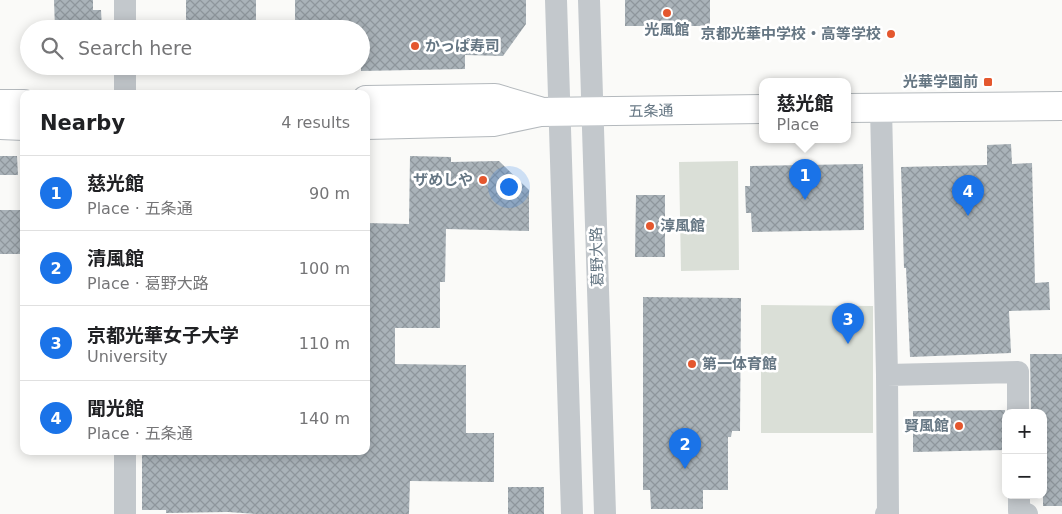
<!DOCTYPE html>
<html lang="en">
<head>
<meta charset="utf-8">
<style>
  :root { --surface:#fff; --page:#f2f2f2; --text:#202124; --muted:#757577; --line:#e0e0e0; --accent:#1a73e8 }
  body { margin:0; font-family:"DejaVu Sans","Noto Sans JP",sans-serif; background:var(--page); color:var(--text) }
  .controls { position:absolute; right:15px; bottom:15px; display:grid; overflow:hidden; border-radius:10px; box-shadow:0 2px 12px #0003 }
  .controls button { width:45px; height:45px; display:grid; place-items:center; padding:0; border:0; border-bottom:1px solid var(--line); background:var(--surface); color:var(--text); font:25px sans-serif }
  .you { position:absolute; left:508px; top:186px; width:18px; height:18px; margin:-12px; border:4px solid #fff; border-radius:50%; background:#1a73e8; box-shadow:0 0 0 8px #1a73e833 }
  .badge { display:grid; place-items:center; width:32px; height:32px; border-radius:50%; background:var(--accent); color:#fff; font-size:16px; font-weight:700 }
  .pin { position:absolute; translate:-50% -41px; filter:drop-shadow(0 1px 2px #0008) }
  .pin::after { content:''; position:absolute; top:26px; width:18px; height:15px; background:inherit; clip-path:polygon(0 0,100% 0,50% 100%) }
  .popup { position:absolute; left:759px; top:78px; width:92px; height:65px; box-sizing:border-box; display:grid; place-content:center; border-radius:10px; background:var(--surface); filter:drop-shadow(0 1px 4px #0005); font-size:16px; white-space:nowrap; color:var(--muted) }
  .popup b { font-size:19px; color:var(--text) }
  .popup::after { content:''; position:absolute; left:50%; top:100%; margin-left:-10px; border:10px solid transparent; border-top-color:var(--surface) }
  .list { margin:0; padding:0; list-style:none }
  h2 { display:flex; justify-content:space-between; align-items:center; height:65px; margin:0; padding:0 20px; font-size:21px }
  h2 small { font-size:16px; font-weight:400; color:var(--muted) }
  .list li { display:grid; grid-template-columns:32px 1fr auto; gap:15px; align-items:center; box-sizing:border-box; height:75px; padding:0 20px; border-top:1px solid var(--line) }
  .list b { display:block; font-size:19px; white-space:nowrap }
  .list p { margin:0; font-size:16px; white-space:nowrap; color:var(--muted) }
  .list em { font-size:16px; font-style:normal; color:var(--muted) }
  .icon { flex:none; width:28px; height:28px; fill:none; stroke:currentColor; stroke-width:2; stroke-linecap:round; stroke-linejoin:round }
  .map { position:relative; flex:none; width:1062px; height:514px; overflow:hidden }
  .search { position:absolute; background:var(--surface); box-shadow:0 2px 12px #0003; left:20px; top:20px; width:350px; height:55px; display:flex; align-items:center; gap:12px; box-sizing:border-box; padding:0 18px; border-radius:28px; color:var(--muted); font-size:19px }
  .panel { position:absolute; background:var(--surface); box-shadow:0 2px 12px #0003; left:20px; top:90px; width:350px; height:365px; border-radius:10px }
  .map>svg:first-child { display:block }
  .park { fill:#dadfd7 }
  .building { fill:url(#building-cross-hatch) }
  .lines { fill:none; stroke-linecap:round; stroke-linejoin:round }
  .highway-casing { stroke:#b4b9bd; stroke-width:30 }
  .minor { stroke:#c3c8cc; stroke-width:22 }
  .highway { stroke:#fff; stroke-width:28 }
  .poi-dot { fill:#e4572e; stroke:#fff; stroke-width:2 }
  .labels { text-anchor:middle; stroke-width:5; stroke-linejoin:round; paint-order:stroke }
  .poi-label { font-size:15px; font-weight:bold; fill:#657683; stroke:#fff; text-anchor:end }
  .street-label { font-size:15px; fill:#657683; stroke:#fff }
</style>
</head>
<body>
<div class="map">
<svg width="1062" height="514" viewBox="0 0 1062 514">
  <defs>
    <pattern id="building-cross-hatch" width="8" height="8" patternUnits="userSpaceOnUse" patternTransform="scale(1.25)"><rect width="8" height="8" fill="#aab3b9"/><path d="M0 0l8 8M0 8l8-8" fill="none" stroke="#8e969c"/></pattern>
  </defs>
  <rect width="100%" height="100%" fill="#fafaf8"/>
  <path class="park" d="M738 161 739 270 681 271 679 162Z
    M761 305 873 306V433H761Z"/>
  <path class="building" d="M54 0H93V10H101L102 29H55Z
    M186 0H256V25L186 26Z
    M295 0H526V24L503 56 465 55V69L361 71V29H295Z
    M625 0H710V26H625Z
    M1011 144 1012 164 1032 163 1035 283 1049 282 1050 310 1009 311 1011 353 910 357 906 268H904L901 167 987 165V145Z
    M0 156H17L18 175H0Z
    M410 156 451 157V162L499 161 529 190V231L446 229 445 282H440V328H395V364L466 365V433H494V482L410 481 409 514H256L228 512 166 513V510H142V451H366V223L409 224Z
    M863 164 864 230 752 232 751 213H746L745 186H750V166Z
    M636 195H665V257H635Z
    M0 210H24V254H0Z
    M643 297 741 298 740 431H732L731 437H728V490H703V509H651L650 490H643Z
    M1030 354H1062V506H1043V413H1031Z
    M1005 410 1006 450 913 452V411Z
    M508 487H544V514H508Z"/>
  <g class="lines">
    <g class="highway-casing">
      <path id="highway" d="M366 100 495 98 539 111
        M0 104H24
        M848 108 1062 106
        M0 125 24 126
        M366 125 493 122 540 112 762 109"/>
    </g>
    <path class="minor" d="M125 0V29
      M556 0 572 514
      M589 0 605 514
      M125 94V66
      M881 108 887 375 1018 372V413
      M125 451V514
      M1019 495V511L1027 514
      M886 514 888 513 887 375"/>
    <use href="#highway" class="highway"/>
  </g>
  <g class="poi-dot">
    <circle cx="667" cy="13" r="5"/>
    <circle cx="891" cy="34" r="5"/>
    <circle cx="415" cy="46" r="5"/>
    <rect x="983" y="77" width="10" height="10" rx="2.5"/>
    <circle cx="483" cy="180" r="5"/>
    <circle cx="650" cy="226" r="5"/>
    <circle cx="692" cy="364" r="5"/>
    <circle cx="959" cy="426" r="5"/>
  </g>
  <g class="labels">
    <g class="poi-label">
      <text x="667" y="35" text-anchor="middle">光風館</text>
      <text x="881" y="39">京都光華中学校・高等学校</text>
      <text x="425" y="51" text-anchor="start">かっぱ寿司</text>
      <text x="978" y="87">光華学園前</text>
      <text x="473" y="185">ザめしや</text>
      <text x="660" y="231" text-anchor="start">淳風館</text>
      <text x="702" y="369" text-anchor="start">第一体育館</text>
      <text x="949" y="431">賢風館</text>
    </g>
    <g class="street-label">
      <text transform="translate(651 111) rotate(-1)" y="5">五条通</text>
      <text transform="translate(597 257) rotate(-92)" y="5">葛野大路</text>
    </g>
  </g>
</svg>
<div class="controls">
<button>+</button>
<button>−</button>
</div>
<div class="you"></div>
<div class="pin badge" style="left:805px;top:200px">1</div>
<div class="popup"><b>慈光館</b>Place</div>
<div class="pin badge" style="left:685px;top:469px">2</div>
<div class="pin badge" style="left:848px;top:344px">3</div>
<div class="pin badge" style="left:968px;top:216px">4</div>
<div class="search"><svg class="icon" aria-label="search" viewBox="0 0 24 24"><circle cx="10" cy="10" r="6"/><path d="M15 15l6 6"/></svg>Search here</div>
<section class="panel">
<h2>Nearby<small>4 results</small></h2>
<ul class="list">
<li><span class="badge">1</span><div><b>慈光館</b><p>Place · 五条通</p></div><em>90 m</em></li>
<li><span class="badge">2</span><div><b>清風館</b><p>Place · 葛野大路</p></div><em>100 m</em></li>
<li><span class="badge">3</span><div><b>京都光華女子大学</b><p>University</p></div><em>110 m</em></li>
<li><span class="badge">4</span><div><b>聞光館</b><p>Place · 五条通</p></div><em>140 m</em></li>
</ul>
</section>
</div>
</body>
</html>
